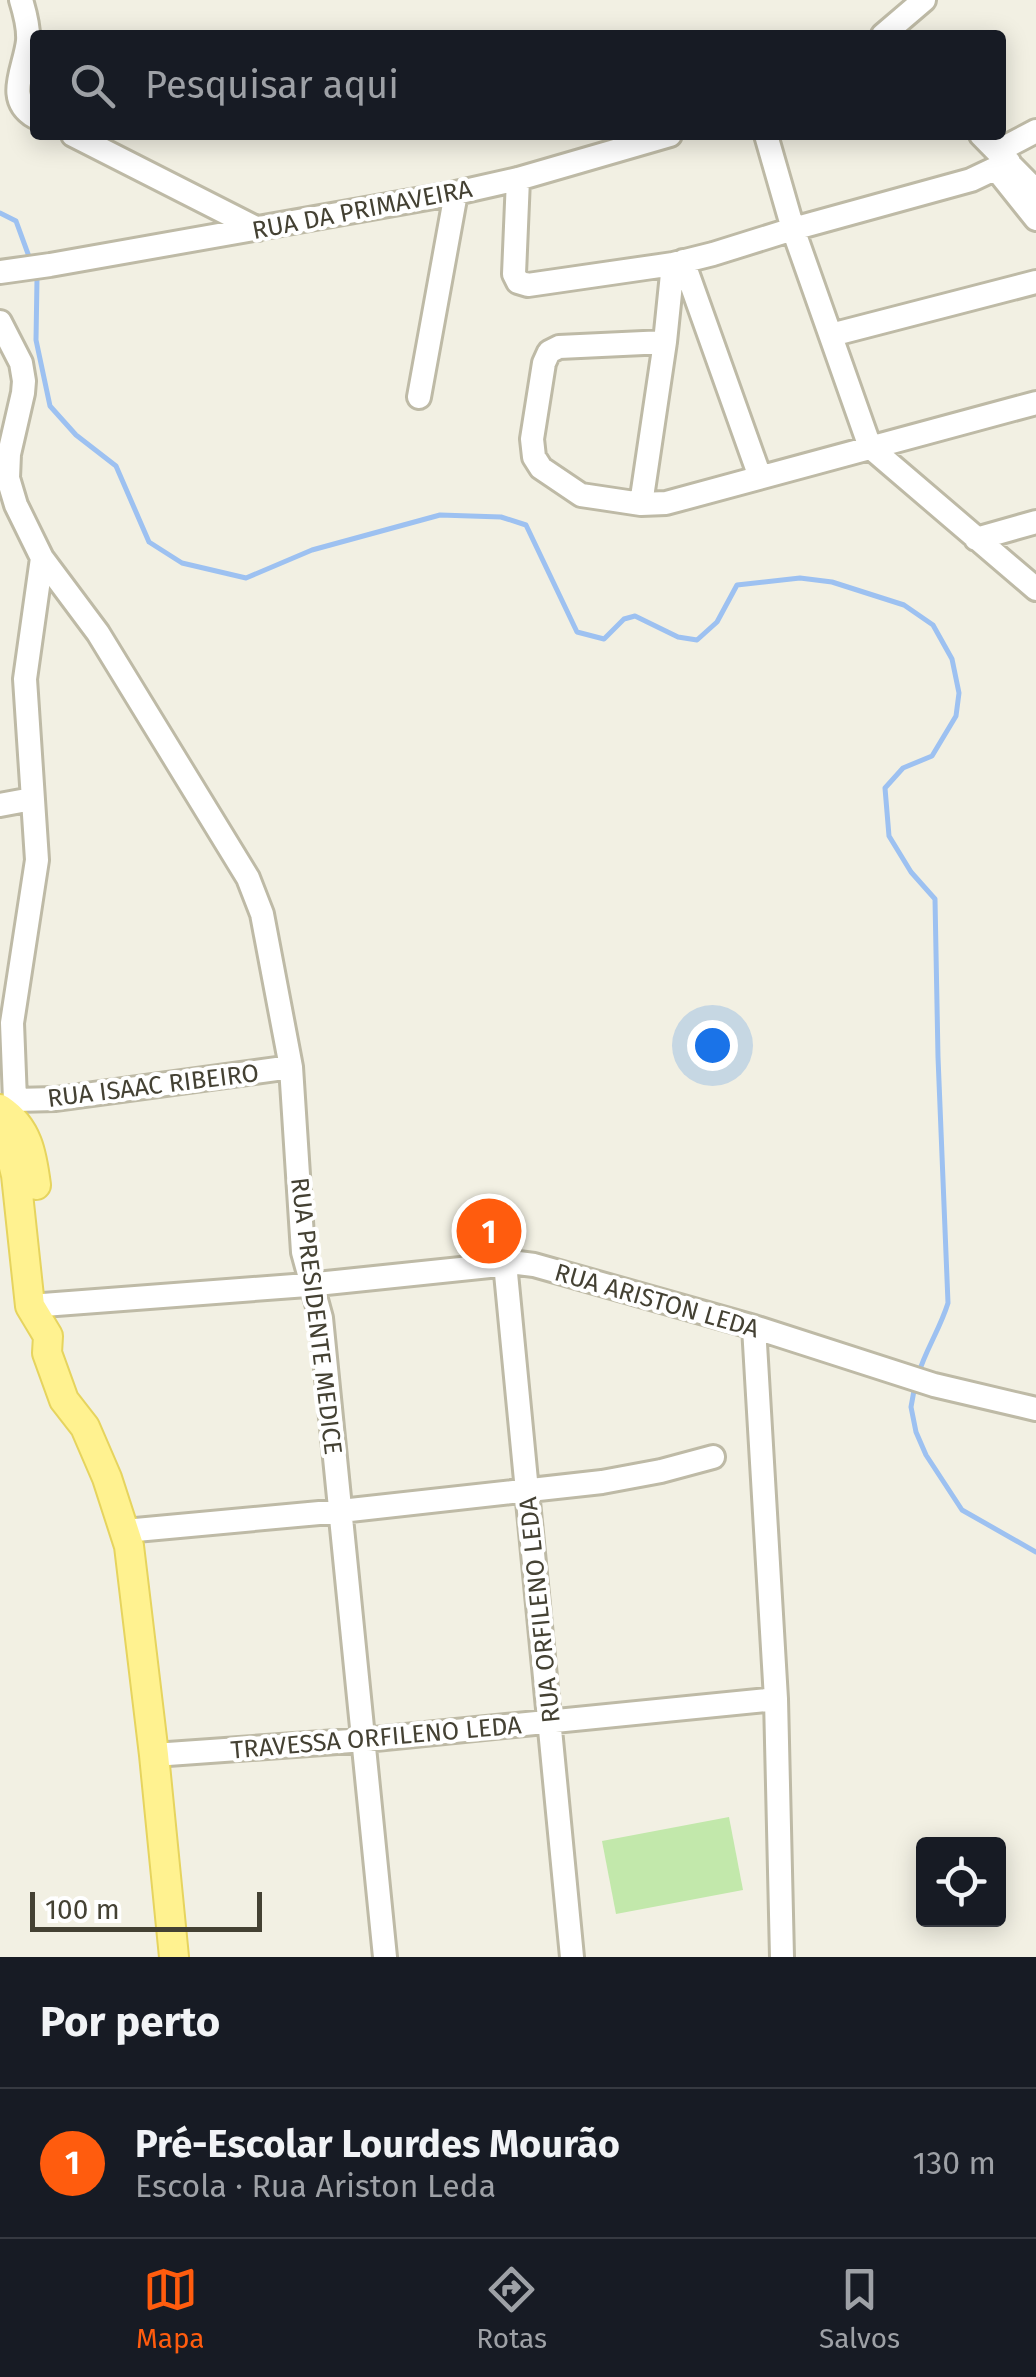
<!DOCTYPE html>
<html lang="pt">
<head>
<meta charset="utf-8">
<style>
  :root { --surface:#171b24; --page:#242831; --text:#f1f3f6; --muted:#9ea1a6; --line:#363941; --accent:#ff5c0e }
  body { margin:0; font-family:"Fira Sans",sans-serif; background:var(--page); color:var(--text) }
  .controls { position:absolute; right:30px; bottom:30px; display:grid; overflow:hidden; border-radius:10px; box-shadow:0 5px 25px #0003 }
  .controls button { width:90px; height:90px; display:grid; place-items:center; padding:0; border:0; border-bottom:2px solid var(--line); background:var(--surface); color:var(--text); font:50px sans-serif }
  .scale { position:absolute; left:30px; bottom:25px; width:232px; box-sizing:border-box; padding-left:10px; border:5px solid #444133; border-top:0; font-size:28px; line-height:35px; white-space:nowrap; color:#444133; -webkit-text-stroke:8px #fff; paint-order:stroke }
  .you { position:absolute; left:712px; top:1045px; width:35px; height:35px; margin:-25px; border:8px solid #fff; border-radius:50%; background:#1a73e8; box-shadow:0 0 0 15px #1a73e833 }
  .badge { display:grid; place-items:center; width:65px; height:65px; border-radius:50%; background:var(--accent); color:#fff; font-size:32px; font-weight:700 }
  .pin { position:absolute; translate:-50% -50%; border:5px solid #fff; box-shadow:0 2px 10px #0006 }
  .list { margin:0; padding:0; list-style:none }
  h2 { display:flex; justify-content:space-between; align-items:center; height:130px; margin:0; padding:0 40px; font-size:42px }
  h2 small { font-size:32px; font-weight:400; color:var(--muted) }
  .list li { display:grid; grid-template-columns:65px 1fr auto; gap:30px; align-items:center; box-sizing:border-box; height:150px; padding:0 40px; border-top:2px solid var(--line) }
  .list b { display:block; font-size:38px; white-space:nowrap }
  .list p { margin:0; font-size:32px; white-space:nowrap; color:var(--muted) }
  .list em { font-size:32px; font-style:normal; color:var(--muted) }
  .icon { flex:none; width:55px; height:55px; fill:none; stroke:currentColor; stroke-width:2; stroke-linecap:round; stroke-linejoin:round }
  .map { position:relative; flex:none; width:1036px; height:1957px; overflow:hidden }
  .search { position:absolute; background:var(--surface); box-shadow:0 5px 25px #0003; left:30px; right:30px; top:30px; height:110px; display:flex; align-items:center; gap:25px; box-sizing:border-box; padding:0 35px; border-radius:10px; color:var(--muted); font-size:38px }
  .sheet { height:280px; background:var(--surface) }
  nav { display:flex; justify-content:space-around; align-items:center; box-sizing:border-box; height:140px; border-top:2px solid var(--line); background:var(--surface); font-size:28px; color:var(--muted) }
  nav a { display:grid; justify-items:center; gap:5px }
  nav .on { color:var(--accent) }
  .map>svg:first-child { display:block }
  .green { fill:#c2e8ab }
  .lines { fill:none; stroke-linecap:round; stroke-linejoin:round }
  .stream { stroke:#9dc1f1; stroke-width:5 }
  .minor-casing { stroke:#bebaa6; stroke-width:28 }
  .major-casing { stroke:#e6d45e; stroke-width:32 }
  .minor { stroke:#fff; stroke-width:22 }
  .major { stroke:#fff290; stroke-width:28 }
  .labels { text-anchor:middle; stroke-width:8; stroke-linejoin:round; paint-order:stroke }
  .street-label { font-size:25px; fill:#444133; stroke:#fff }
</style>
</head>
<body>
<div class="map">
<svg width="1036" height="1957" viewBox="0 0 1036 1957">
  <rect width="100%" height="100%" fill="#f2f0e3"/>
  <path class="green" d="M729 1817 743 1890 616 1914 602 1841Z"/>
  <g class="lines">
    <path class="stream" d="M0 213 16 221 31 262
      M35 273 37 279 36 340 50 406 76 435 116 466 149 542 182 563 246 578 312 550 440 515 501 517 526 525 577 632 604 639 624 619 635 616 678 637 697 640 717 622 737 585 800 578 832 582 904 605 933 625 952 659 959 693 956 716 932 756 903 768 885 788 889 836 911 872 935 899 938 1057 948 1303C940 1329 926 1349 918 1375
      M915 1385 911 1407 916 1432 926 1455 962 1510 1036 1552"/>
    <g class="minor-casing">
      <path id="minor" d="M21 0C25 13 29 27 28 41 25 69 4 99 35 117
        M883 35 924 0
        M73 135 258 229
        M766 135 793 229 870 447 1036 589
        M981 135 1036 191
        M998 151 1036 131
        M996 169 1036 219
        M518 179 514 274 518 282 528 285 673 264 713 254 793 229 971 180 1009 162
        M683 261 760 477
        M0 272 50 265 456 193 518 179 670 135
        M0 322 21 363 24 381 23 393 9 454 8 478 16 505 42 558 25 679 37 860 12 1023 15 1100 8 1115 0 1123
        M831 335 1036 282
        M665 342 559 347 549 352 544 363 532 439 534 457 541 468 581 495 641 504 666 503 1036 403
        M419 397 456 193
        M641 504 665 342 673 264
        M976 539 1036 522
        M42 558 98 633 248 878 262 914 291 1067 303 1252 321 1318 385 1957
        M0 805 32 799
        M15 1100 56 1099 291 1067
        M505 1263 572 1957
        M30 1306 307 1285 518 1263 534 1265 754 1327 934 1385 1036 1409
        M754 1327 776 1699 782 1957
        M125 1531 341 1511 602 1482 661 1471 713 1457
        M154 1755 365 1740 776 1699"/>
    </g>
    <g class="major-casing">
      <path id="major" d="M0 1109C28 1128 32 1154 36 1185
        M0 1134 9 1147 16 1175 30 1306 48 1336 47 1353 64 1400 85 1427 107 1478 129 1546 154 1755 174 1957"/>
    </g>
    <use href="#minor" class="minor"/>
    <use href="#major" class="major"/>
  </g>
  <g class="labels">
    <g class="street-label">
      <text transform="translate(362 209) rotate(-11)" y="9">RUA DA PRIMAVEIRA</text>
      <text transform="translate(153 1085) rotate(-7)" y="9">RUA ISAAC RIBEIRO</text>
      <text transform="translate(657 1300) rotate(16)" y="9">RUA ARISTON LEDA</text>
      <text transform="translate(317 1316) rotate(83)" y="9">RUA PRESIDENTE MEDICE</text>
      <text transform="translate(539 1610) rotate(-96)" y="9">RUA ORFILENO LEDA</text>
      <text transform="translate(376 1737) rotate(-5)" y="9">TRAVESSA ORFILENO LEDA</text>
    </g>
  </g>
</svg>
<div class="controls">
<button><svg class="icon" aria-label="locate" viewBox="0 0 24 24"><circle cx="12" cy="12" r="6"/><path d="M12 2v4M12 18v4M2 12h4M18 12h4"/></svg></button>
</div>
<div class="scale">100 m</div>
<div class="you"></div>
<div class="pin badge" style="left:489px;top:1231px">1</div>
<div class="search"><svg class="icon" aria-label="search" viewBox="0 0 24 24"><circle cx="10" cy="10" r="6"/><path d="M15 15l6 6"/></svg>Pesquisar aqui</div>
</div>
<section class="sheet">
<h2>Por perto<small></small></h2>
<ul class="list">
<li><span class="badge">1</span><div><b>Pré-Escolar Lourdes Mourão</b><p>Escola · Rua Ariston Leda</p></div><em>130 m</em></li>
</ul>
</section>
<nav>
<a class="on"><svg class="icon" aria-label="map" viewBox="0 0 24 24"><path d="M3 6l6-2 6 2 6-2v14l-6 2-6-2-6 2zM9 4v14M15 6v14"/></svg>Mapa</a>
<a><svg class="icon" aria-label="directions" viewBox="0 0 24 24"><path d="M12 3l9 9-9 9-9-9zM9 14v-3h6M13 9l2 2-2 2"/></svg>Rotas</a>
<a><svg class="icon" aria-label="saved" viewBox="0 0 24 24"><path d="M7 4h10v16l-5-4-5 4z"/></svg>Salvos</a>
</nav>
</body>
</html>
